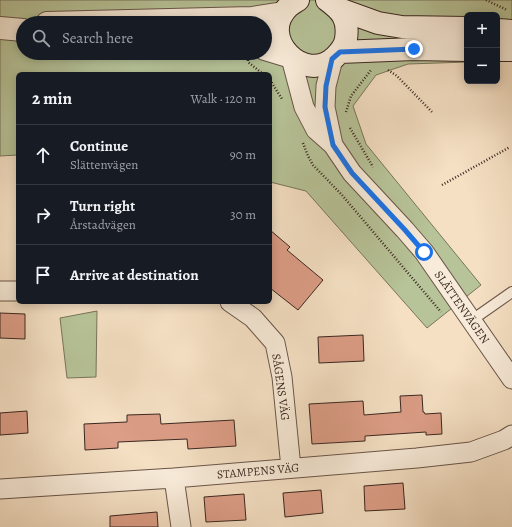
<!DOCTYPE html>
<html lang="en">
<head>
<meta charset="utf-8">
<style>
  :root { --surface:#171b24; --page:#20242c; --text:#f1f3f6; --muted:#9ea1a6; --line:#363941 }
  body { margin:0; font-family:Alegreya,serif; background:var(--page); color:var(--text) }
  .controls { position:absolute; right:12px; top:12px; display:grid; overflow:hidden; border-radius:6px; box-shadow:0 2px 10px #0003 }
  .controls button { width:36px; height:36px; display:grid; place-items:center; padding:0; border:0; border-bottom:1px solid var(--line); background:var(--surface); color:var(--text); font:20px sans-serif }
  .stop { position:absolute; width:12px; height:12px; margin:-9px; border:3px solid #1a73e8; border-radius:50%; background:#fff }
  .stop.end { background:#1a73e8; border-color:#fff; box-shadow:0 1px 4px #0008 }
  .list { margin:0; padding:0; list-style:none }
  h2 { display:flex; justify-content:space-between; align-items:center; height:52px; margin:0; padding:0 16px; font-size:17px }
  h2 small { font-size:13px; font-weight:400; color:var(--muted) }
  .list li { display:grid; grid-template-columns:26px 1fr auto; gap:12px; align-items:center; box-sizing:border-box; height:60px; padding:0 16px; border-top:1px solid var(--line) }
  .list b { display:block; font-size:15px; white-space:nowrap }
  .list p { margin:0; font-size:13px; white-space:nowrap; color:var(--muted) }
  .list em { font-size:13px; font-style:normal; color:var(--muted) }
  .icon { flex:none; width:22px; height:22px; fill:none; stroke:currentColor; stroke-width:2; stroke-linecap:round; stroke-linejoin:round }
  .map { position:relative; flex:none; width:512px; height:527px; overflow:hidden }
  .search { position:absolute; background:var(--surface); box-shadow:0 2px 10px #0003; left:16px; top:16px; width:256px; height:44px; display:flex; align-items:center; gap:10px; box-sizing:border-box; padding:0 14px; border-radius:22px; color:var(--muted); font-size:15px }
  .panel { position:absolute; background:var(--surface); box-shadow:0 2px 10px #0003; left:16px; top:72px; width:256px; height:232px; border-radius:6px }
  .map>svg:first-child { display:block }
  .green { fill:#b7c398; stroke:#78755c; fill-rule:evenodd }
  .building { fill:#dd9e87; stroke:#3a2720 }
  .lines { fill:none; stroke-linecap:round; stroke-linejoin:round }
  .service-casing { stroke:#695549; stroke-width:12 }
  .minor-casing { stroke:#695549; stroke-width:21 }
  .tertiary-casing { stroke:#695549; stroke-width:24 }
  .secondary-casing { stroke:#3a2720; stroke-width:24 }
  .path { stroke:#3a2720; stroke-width:2.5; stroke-dasharray:1 2; stroke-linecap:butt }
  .service { stroke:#f8ebd9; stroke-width:10 }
  .minor { stroke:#f8ebd9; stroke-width:19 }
  .tertiary { stroke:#f8ebd9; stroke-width:22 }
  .secondary { stroke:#f8ebd9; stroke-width:22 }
  .route { stroke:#1a73e8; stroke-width:5 }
  .labels { text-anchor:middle; stroke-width:3.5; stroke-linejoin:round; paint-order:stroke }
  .street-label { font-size:12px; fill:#3a2720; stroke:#f8ebd9 }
</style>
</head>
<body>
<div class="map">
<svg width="512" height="527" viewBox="0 0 512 527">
  <rect width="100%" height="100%" fill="#f5e0c4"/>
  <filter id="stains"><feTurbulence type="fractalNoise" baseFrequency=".005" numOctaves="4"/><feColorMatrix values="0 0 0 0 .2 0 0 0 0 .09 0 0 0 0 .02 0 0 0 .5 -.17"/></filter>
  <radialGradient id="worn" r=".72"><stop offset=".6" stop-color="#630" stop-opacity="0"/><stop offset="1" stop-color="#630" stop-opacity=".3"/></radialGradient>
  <path class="green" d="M0 0H512V60L497 61V15H467V62L408 64 376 75 353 106 366 144 481 285 427 328 306 191 270 182V74H18V155L0 156ZM23 23H265V53H23Z
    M97 311 96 377 67 378 60 318Z"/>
  <path class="building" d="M270 230 290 247 287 250 323 280 298 310 270 288Z
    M0 313 25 314V339L0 338Z
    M363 335 364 361 319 363 318 337Z
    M422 395 423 412H424L425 414 441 413 442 434 426 435V432L365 436V441L312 444 309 404 363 401 364 415 401 412 400 396Z
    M27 411 28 433 0 435V413Z
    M160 414 161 424 234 420 236 446 188 449 187 439 118 442V448L85 450 84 424 127 422V415Z
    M403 483 405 509 365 511 364 486Z
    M321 490 323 513 285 517 283 493Z
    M244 494 246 520 206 522 204 497Z
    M157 512 158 527H110V516Z"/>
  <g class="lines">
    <g class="service-casing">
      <path id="service" d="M472 320 512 292"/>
    </g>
    <g class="minor-casing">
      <path id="minor" d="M291 58 304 107 316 130 333 145 352 173 405 230 424 252 512 379
        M333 59 326 86 325 107 333 145
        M0 291H18
        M230 302 253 318 275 343 282 377 291 468
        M174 478 181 527
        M0 489 174 478 417 458 471 452 504 440 512 435"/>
    </g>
    <g class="tertiary-casing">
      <path id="tertiary" d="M47 23 252 18 283 13
        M0 28 23 30
        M265 49 288 56"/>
    </g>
    <g class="secondary-casing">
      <path id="secondary" d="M298 0C295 2 291 4 288 7 257 37 304 86 335 57 340 52 345 46 346 39 349 19 342 11 327 0
        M339 9 378 23 402 27 467 28
        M497 30 512 31
        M497 50H512
        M340 52 414 49 467 50"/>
    </g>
    <path class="path" d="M486 0 507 10
      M248 60V62L263 74
      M388 70 397 76 432 112
      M270 80 282 99
      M346 112 351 96 371 70
      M350 128 373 167
      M303 143 308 156 313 165 342 195 441 312
      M442 185 510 147"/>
    <use href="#service" class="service"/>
    <use href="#minor" class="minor"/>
    <use href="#tertiary" class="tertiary"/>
    <use href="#secondary" class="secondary"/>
  </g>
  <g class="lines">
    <path class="route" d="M414 49 340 52 332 59 326 86 325 107 333 145 352 173 405 230 424 252"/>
  </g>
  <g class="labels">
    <g class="street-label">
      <text transform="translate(462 307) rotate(55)" y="4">SLÄTTENVÄGEN</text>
      <text transform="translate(281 387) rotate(82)" y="4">SÅGENS VÄG</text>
      <text transform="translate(258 471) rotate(-5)" y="4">STAMPENS VÄG</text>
    </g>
  </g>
  <rect width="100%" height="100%" filter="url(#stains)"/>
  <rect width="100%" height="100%" fill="url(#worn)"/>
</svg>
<div class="controls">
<button>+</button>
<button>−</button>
</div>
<div class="stop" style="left:424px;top:252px"></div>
<div class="stop end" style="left:414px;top:49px"></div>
<div class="search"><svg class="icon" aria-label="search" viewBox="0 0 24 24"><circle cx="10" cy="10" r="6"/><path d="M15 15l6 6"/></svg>Search here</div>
<section class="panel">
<h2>2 min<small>Walk · 120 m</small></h2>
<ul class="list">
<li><svg class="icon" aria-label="ahead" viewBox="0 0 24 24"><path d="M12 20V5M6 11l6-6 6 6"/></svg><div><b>Continue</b><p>Slättenvägen</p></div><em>90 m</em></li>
<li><svg class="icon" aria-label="right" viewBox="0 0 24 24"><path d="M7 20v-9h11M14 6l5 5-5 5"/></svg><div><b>Turn right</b><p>Årstadvägen</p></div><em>30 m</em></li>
<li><svg class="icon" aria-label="arrive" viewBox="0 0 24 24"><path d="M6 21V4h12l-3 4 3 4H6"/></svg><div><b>Arrive at destination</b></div></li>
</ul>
</section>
</div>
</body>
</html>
